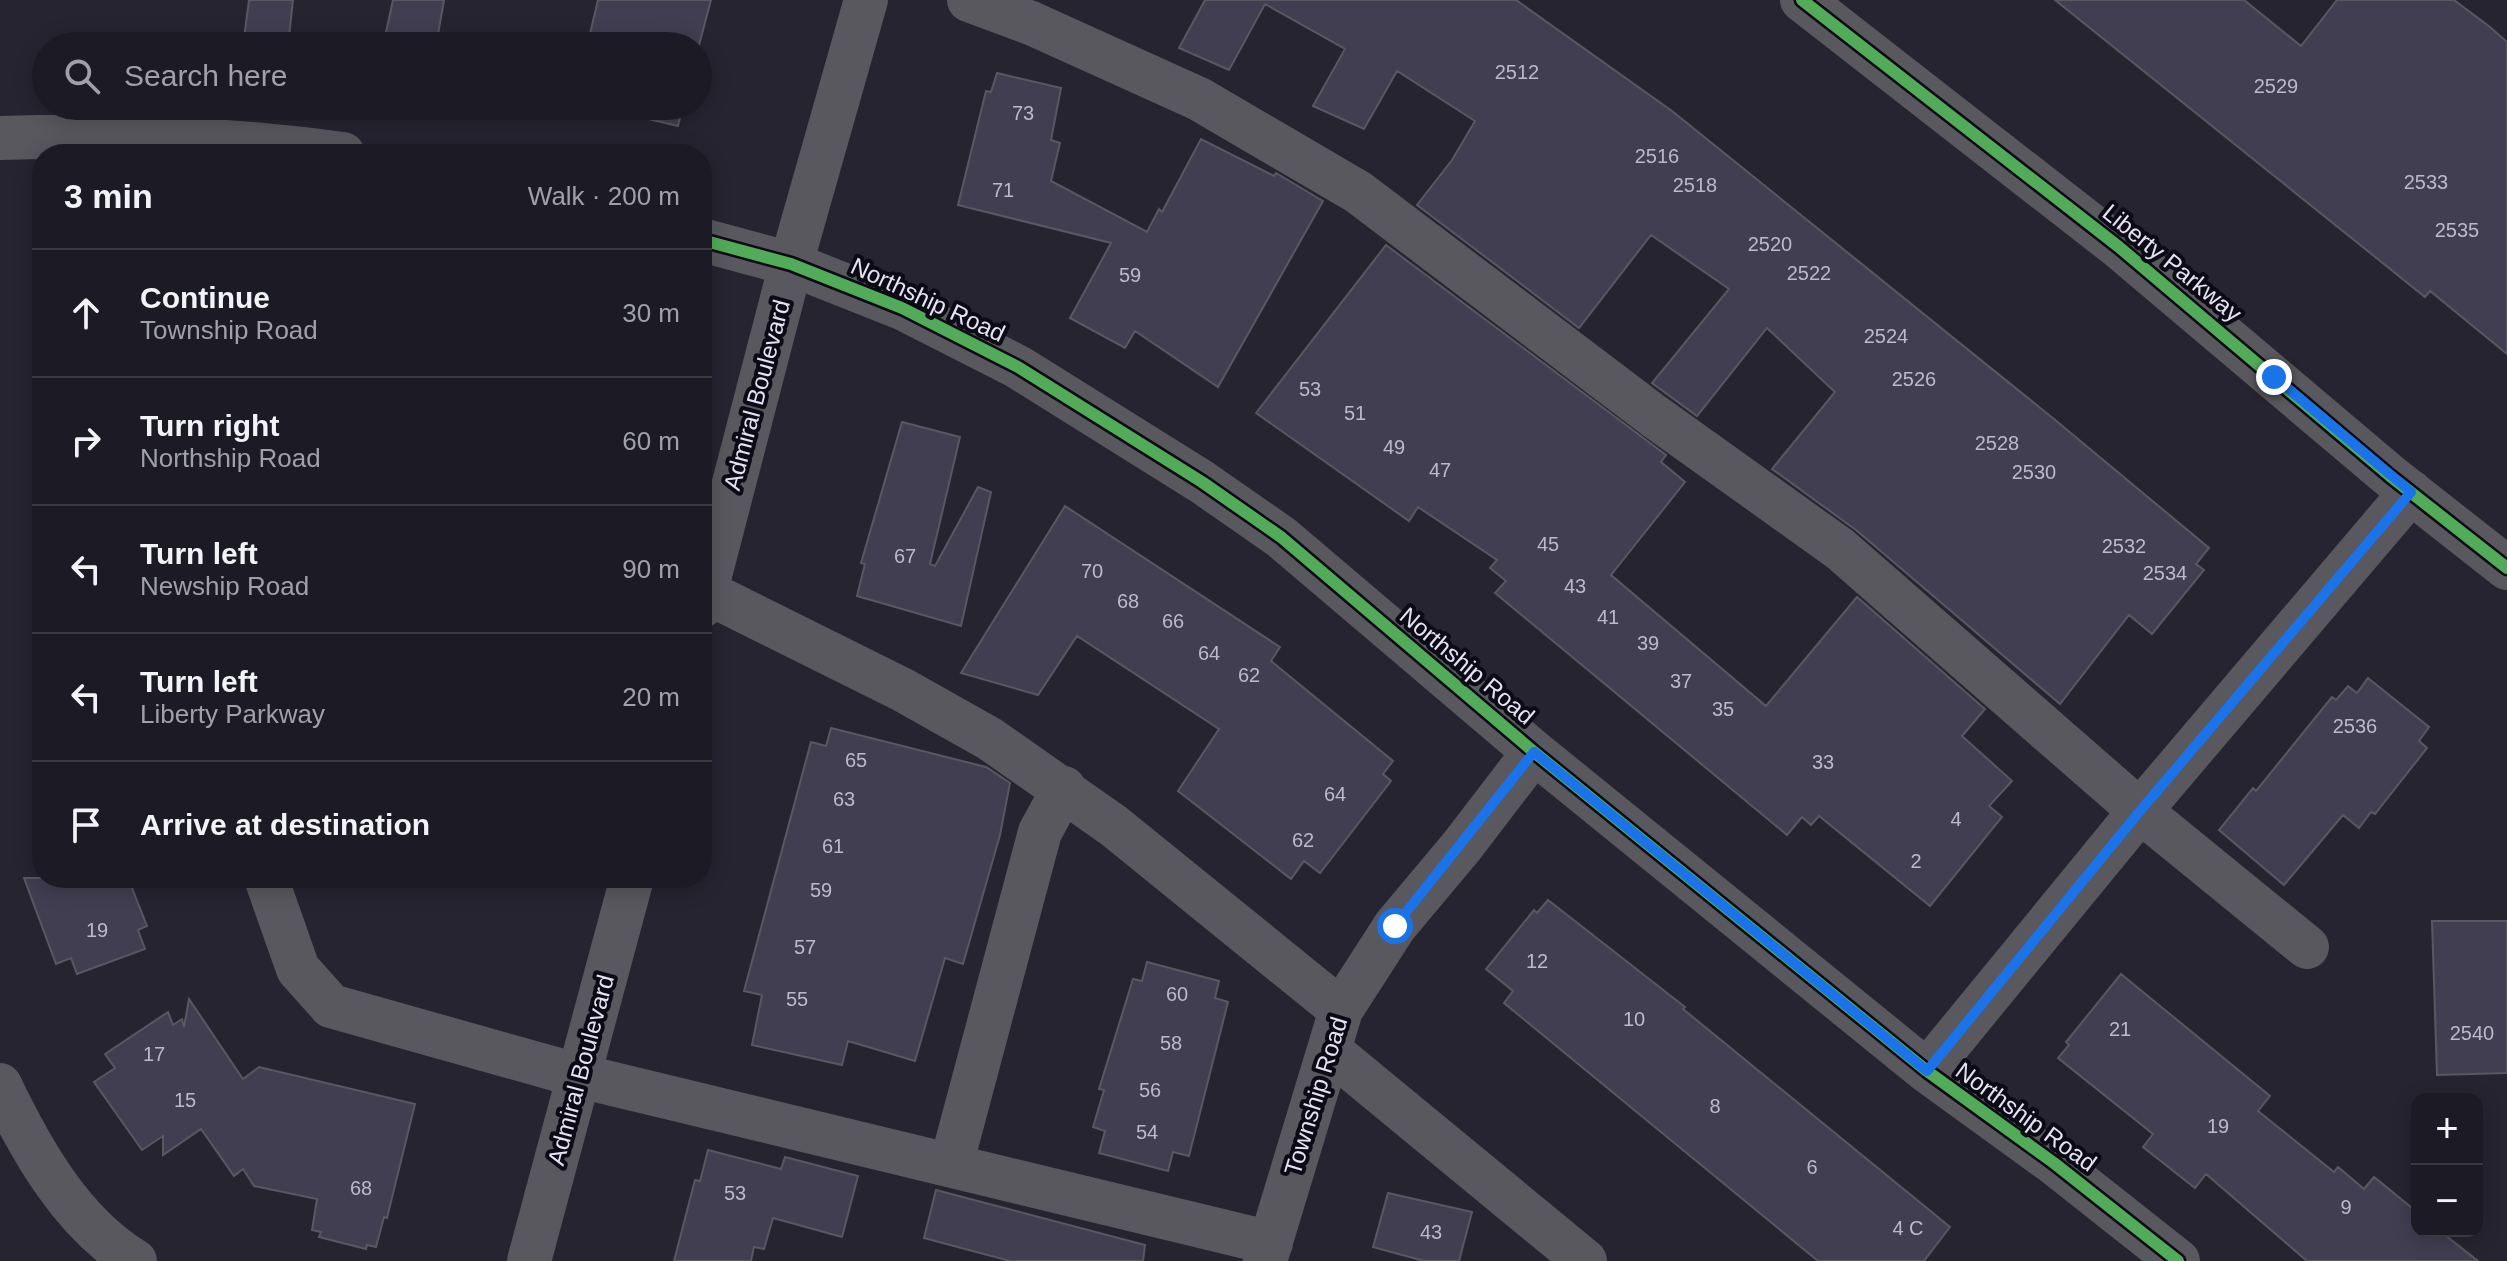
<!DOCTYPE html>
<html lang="en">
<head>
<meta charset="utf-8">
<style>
  :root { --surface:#1c1b25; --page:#292832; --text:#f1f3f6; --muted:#a0a1a7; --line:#3a3942 }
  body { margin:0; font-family:Helvetica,sans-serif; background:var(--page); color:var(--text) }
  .controls { position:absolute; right:24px; bottom:24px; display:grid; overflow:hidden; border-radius:16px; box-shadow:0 4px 20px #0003 }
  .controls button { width:72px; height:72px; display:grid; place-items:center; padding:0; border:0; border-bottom:2px solid var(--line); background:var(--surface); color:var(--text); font:40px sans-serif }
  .stop { position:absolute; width:24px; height:24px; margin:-18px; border:6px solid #1a73e8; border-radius:50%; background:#fff }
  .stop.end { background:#1a73e8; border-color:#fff; box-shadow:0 2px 8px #0008 }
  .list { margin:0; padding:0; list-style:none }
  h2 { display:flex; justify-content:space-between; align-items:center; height:104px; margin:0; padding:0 32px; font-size:34px }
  h2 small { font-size:26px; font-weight:400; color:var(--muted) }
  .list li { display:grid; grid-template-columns:52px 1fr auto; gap:24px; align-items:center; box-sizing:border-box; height:128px; padding:0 32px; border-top:2px solid var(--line) }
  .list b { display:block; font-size:30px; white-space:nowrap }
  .list p { margin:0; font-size:26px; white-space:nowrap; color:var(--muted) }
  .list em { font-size:26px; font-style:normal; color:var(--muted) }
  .icon { flex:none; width:44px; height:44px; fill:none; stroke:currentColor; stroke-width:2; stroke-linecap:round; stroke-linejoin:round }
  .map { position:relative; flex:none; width:2507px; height:1261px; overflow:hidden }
  .search { position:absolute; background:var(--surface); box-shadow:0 4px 20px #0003; left:32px; top:32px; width:680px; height:88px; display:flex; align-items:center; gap:20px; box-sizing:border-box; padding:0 28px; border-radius:44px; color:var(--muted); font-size:30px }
  .panel { position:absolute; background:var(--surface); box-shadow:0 4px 20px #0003; left:32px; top:144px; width:680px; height:744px; border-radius:32px }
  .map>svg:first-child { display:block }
  .building { fill:#423e52; stroke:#595762; stroke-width:2 }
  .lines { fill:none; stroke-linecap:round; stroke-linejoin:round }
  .minor { stroke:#59585e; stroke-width:44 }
  .cycleway-casing { stroke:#0c0a15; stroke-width:17 }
  .cycleway { stroke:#51ab58; stroke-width:12 }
  .route { stroke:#1a73e8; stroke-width:10 }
  .labels { text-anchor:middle; stroke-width:8; stroke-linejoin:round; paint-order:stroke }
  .number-label { font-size:20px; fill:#bcb9cb }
  .street-label { font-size:24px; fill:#e4e2f3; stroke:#0c0a15 }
</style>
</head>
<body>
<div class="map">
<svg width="2507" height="1261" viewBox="0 0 2507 1261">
  <rect width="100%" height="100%" fill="#262431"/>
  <path class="building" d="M249 0H293L288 46H243Z
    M393 0H444L436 46H383Z
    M598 0H711L698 49V46H587Z
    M1205 0H1516L1672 111 2054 419 2209 548 2196 564 2204 570 2152 634 2129 615 2060 704 1856 530 1772 469 1835 392 1767 328 1697 416 1652 383 1729 289 1651 235 1579 328 1417 205 1452 160 1475 121 1397 71 1364 129 1313 106 1345 49 1265 4 1229 70 1179 48Z
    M2055 0H2244L2301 46 2337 0H2454L2490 27 2507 42V354L2430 291 2425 297Z
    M997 73 1061 88 1051 140 1060 143 1051 181 1147 232 1159 209 1162 212 1201 139 1274 176 1276 173 1323 201 1218 387 1135 331 1125 348 1070 318 1111 243 958 205 986 91 991 92Z
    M594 106H683L678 126Z
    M1386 245 1666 455 1661 462 1685 482 1611 575 1766 706 1857 597 1985 709 1962 736 2012 781 1989 806 2002 817 1930 906 1819 816 1811 825 1802 817 1787 835 1495 593 1506 581 1490 568 1497 560 1418 507 1409 521 1256 413Z
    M902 422 960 437 930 564 935 566 978 487 991 492 961 626 857 596 865 564 861 563Z
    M1065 506 1280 647 1271 661 1393 761 1383 774 1391 781 1320 873 1304 861 1291 879 1178 791 1219 729 1077 636 1038 695 961 673Z
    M2368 678 2429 727 2419 741 2427 748 2375 814 2371 812 2359 828 2343 815 2284 885 2219 830 2253 788 2256 791 2332 697 2336 700 2348 686 2357 693Z
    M831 728 986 767 1010 783 1000 835 963 964 945 958 915 1061 848 1041 842 1065 752 1045 762 995 744 991 811 742 826 746Z
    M24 878H128L147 926 138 930 145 949 77 974 71 958 56 964Z
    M1548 900 1685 1007 1683 1009 1950 1227 1924 1261H1818L1504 1003 1513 991 1486 969 1534 910 1537 913Z
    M2432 921H2507V1073L2437 1075Z
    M1147 962 1219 981 1215 998 1228 1002 1189 1156 1173 1152 1168 1171 1099 1153 1105 1131 1093 1127 1104 1090 1099 1089 1133 979 1142 981Z
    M2121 974 2270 1096 2258 1111 2334 1172 2338 1167 2364 1189 2374 1177 2417 1212V1231H2440L2478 1261H2307L2206 1174 2195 1188 2143 1147 2153 1134 2058 1058 2069 1045 2066 1042Z
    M189 999 243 1079 259 1067 415 1104 387 1218 384 1217 376 1247 367 1245 366 1249 319 1237 321 1232 312 1230 317 1199 254 1186 243 1169 234 1176 201 1129 163 1155V1136L142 1150 94 1082 115 1068 105 1054 168 1012 173 1025 182 1019 184 1027Z
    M708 1150 781 1169 785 1157 858 1176 842 1237 773 1218 764 1249 754 1247 751 1261H674L695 1180 700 1181Z
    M936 1190 1145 1245 1143 1261H1010L924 1238Z
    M1388 1193 1472 1212 1459 1261H1424L1373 1247Z"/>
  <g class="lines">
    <path class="minor" d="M969 0 1031 23 1199 99 1358 192 1654 416 1840 549 2140 811 2307 947
      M1802 0 2119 247 2390 476 2507 568
      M0 138C118 134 226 138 343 154
      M702 240 791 264 902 308 1018 367 1202 482 1281 537 1534 752 1927 1071 2054 1163 2178 1261
      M702 590 903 690 990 739 1114 826 1341 1010
      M702 606 791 264 866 0
      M266 878 298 969 331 1006 580 1076 1271 1243
      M1329 1050 1585 1261
      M1927 1071 2140 811 2411 492
      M0 1085C31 1150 72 1223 135 1261
      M951 1165 1040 832 1064 788
      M529 1261 632 878
      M1265 1261 1341 1010 1395 926 1462 846 1534 752"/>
    <g class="cycleway-casing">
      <path id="cycleway" d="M1802 0 2119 247 2390 476 2507 568
        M702 240 791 264 902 308 1018 367 1202 482 1281 537 1534 752 1927 1071 2054 1163 2178 1261"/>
    </g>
    <use href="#cycleway" class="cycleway"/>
  </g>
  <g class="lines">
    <path class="route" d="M1395 926 1534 752 1927 1071 2140 811 2411 492 2274 377"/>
  </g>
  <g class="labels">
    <g class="number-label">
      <text x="1517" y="79">2512</text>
      <text x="2276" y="93">2529</text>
      <text x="1023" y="120">73</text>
      <text x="1657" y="163">2516</text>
      <text x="2426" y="189">2533</text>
      <text x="1695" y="192">2518</text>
      <text x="1003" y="197">71</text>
      <text x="2457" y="237">2535</text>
      <text x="1770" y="251">2520</text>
      <text x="1809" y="280">2522</text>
      <text x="1130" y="282">59</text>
      <text x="1886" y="343">2524</text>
      <text x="1914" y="386">2526</text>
      <text x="1310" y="396">53</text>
      <text x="1355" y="420">51</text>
      <text x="1997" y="450">2528</text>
      <text x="1394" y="454">49</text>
      <text x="1440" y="477">47</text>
      <text x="2034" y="479">2530</text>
      <text x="1548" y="551">45</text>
      <text x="2124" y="553">2532</text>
      <text x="905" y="563">67</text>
      <text x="1092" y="578">70</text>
      <text x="2165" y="580">2534</text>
      <text x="1575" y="593">43</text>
      <text x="1128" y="608">68</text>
      <text x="1608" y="624">41</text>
      <text x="1173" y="628">66</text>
      <text x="1648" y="650">39</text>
      <text x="1209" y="660">64</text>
      <text x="1249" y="682">62</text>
      <text x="1681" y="688">37</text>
      <text x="1723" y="716">35</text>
      <text x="2355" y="733">2536</text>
      <text x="856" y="767">65</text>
      <text x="1823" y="769">33</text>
      <text x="1335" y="801">64</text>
      <text x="844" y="806">63</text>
      <text x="1956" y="826">4</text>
      <text x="1303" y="847">62</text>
      <text x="833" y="853">61</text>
      <text x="1916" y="868">2</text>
      <text x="821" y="897">59</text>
      <text x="97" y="937">19</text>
      <text x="805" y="954">57</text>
      <text x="1537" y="968">12</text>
      <text x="1177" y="1001">60</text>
      <text x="797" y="1006">55</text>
      <text x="1634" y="1026">10</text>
      <text x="2120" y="1036">21</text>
      <text x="2472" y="1040">2540</text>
      <text x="1171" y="1050">58</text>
      <text x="154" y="1061">17</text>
      <text x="1150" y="1097">56</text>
      <text x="185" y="1107">15</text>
      <text x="1715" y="1113">8</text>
      <text x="2218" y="1133">19</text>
      <text x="1147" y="1139">54</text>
      <text x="1812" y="1174">6</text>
      <text x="361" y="1195">68</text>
      <text x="735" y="1200">53</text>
      <text x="2346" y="1214">9</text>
      <text x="1908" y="1235">4 C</text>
      <text x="1431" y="1239">43</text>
    </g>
    <g class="street-label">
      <text transform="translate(2172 263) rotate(39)" y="8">Liberty Parkway</text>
      <text transform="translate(928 300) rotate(25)" y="8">Northship Road</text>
      <text transform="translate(757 395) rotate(-75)" y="8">Admiral Boulevard</text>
      <text transform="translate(1467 666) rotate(40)" y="8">Northship Road</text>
      <text transform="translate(581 1070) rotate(-75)" y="8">Admiral Boulevard</text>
      <text transform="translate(1316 1096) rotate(-73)" y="8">Township Road</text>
      <text transform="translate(2026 1117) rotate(36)" y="8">Northship Road</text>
    </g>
  </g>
</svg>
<div class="controls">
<button>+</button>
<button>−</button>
</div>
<div class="stop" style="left:1395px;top:926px"></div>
<div class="stop end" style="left:2274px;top:377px"></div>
<div class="search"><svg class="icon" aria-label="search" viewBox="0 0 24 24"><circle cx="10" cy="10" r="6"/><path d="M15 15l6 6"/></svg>Search here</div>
<section class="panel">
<h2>3 min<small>Walk · 200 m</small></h2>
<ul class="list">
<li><svg class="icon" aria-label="ahead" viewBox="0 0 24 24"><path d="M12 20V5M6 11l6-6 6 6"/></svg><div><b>Continue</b><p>Township Road</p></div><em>30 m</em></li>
<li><svg class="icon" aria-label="right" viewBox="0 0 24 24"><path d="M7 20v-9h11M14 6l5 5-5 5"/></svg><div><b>Turn right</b><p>Northship Road</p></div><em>60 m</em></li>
<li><svg class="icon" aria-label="left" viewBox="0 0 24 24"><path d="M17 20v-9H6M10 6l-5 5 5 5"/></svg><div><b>Turn left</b><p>Newship Road</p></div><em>90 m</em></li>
<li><svg class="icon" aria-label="left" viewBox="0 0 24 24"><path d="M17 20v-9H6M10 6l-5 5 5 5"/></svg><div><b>Turn left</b><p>Liberty Parkway</p></div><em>20 m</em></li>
<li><svg class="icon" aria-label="arrive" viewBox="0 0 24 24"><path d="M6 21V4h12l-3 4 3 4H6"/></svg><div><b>Arrive at destination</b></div></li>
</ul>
</section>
</div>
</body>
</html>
